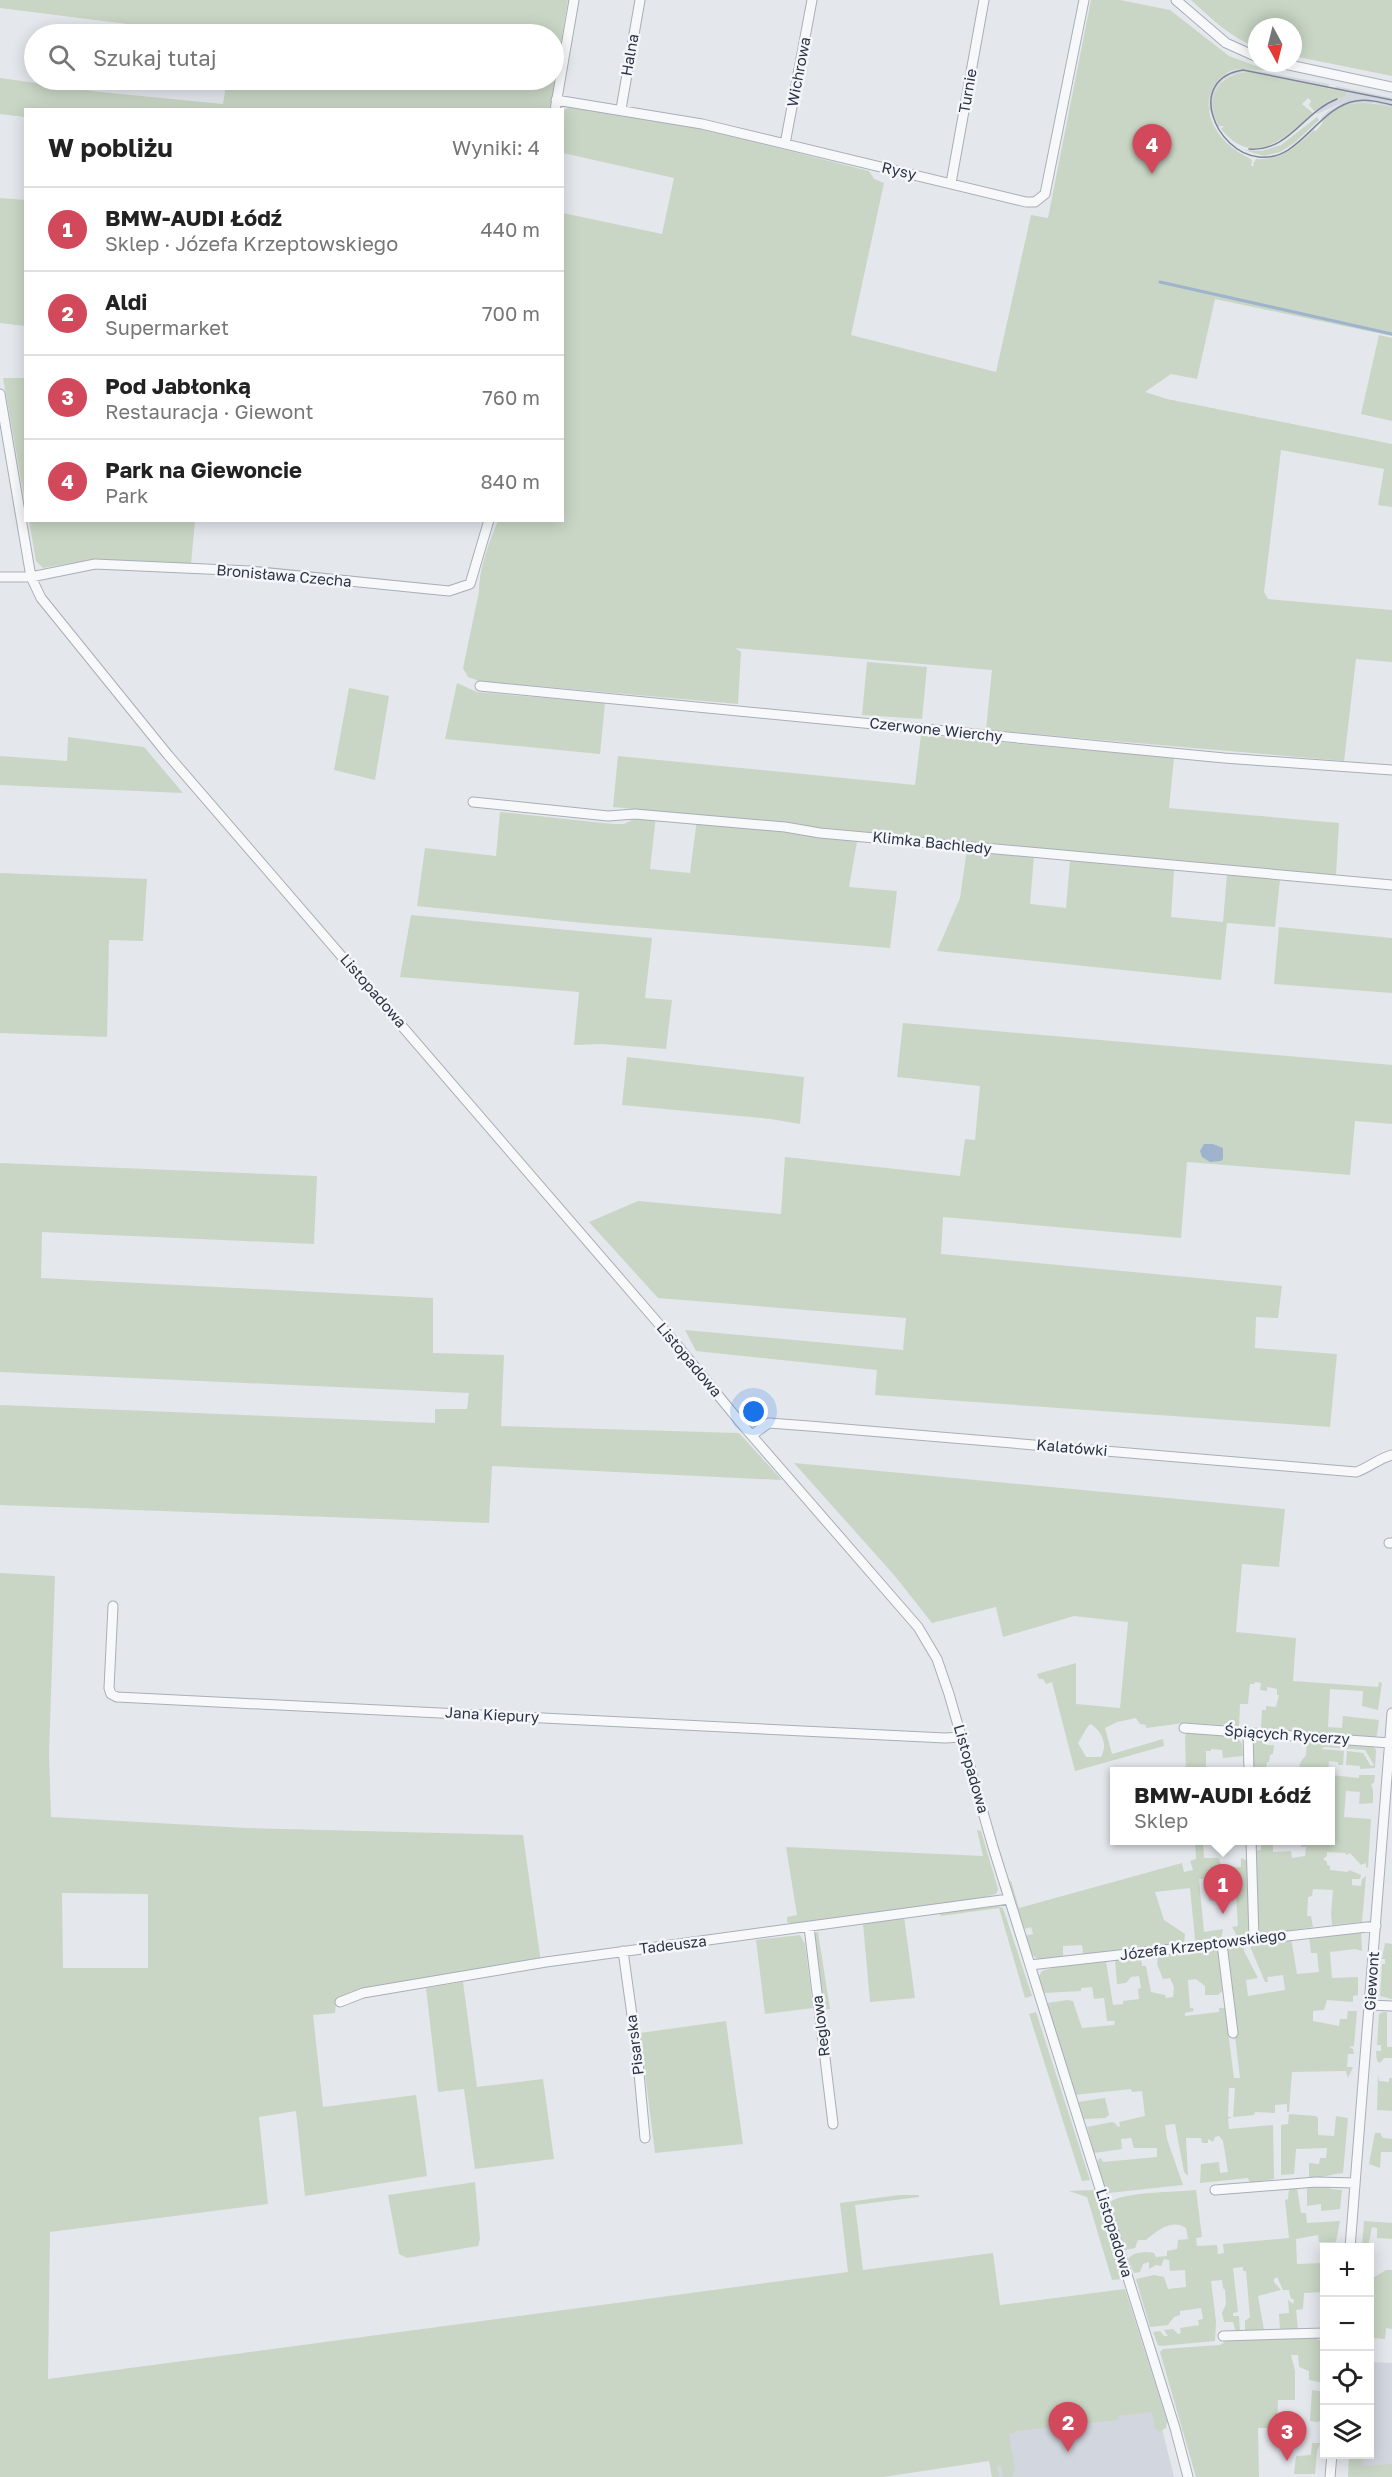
<!DOCTYPE html>
<html lang="pl">
<head>
<meta charset="utf-8">
<style>
  :root { --surface:#fff; --page:#f2f2f2; --text:#222; --muted:#767676; --line:#e0e0e0; --accent:#d1495b }
  body { margin:0; font-family:"Golos Text",sans-serif; background:var(--page); color:var(--text) }
  .controls { position:absolute; right:18px; bottom:18px; display:grid; overflow:hidden; border-radius:0px; box-shadow:0 3px 15px #0003 }
  .controls button { width:54px; height:54px; display:grid; place-items:center; padding:0; border:0; border-bottom:2px solid var(--line); background:var(--surface); color:var(--text); font:30px sans-serif }
  .compass { position:absolute; left:1248px; top:18px; width:54px; height:54px; border-radius:50%; background:var(--surface); box-shadow:0 3px 15px #0003; rotate:173deg }
  .you { position:absolute; left:754px; top:1412px; width:21px; height:21px; margin:-15px; border:4px solid #fff; border-radius:50%; background:#1a73e8; box-shadow:0 0 0 9px #1a73e833 }
  .badge { display:grid; place-items:center; width:39px; height:39px; border-radius:50%; background:var(--accent); color:#fff; font-size:20px; font-weight:700 }
  .pin { position:absolute; translate:-50% -50px; filter:drop-shadow(0 2px 3px #0008) }
  .pin::after { content:''; position:absolute; top:32px; width:21px; height:18px; background:inherit; clip-path:polygon(0 0,100% 0,50% 100%) }
  .popup { position:absolute; left:1110px; top:1767px; width:225px; height:78px; box-sizing:border-box; display:grid; place-content:center; border-radius:0px; background:var(--surface); filter:drop-shadow(0 2px 4px #0005); font-size:20px; white-space:nowrap; color:var(--muted) }
  .popup b { font-size:22px; color:var(--text) }
  .popup::after { content:''; position:absolute; left:50%; top:100%; margin-left:-12px; border:12px solid transparent; border-top-color:var(--surface) }
  .list { margin:0; padding:0; list-style:none }
  h2 { display:flex; justify-content:space-between; align-items:center; height:78px; margin:0; padding:0 24px; font-size:26px }
  h2 small { font-size:20px; font-weight:400; color:var(--muted) }
  .list li { display:grid; grid-template-columns:39px 1fr auto; gap:18px; align-items:center; box-sizing:border-box; height:84px; padding:0 24px; border-top:2px solid var(--line) }
  .list b { display:block; font-size:22px; white-space:nowrap }
  .list p { margin:0; font-size:20px; white-space:nowrap; color:var(--muted) }
  .list em { font-size:20px; font-style:normal; color:var(--muted) }
  .icon { flex:none; width:33px; height:33px; fill:none; stroke:currentColor; stroke-width:2; stroke-linecap:round; stroke-linejoin:round }
  .map { position:relative; flex:none; width:1392px; height:2477px; overflow:hidden }
  .search { position:absolute; background:var(--surface); box-shadow:0 3px 15px #0003; left:24px; top:24px; width:540px; height:66px; display:flex; align-items:center; gap:15px; box-sizing:border-box; padding:0 21px; border-radius:33px; color:var(--muted); font-size:22px }
  .panel { position:absolute; background:var(--surface); box-shadow:0 3px 15px #0003; left:24px; top:108px; width:540px; height:414px; border-radius:0px }
  .map>svg:first-child { display:block }
  .built { fill:#d2d6de }
  .green { fill:#c9d6c5; fill-rule:evenodd }
  .water { fill:#9fb4cc }
  .lines { fill:none; stroke-linecap:round; stroke-linejoin:round }
  .stream { stroke:#9fb4cc; stroke-width:3 }
  .street-casing { stroke:#a9aeb7; stroke-width:11 }
  .street { stroke:#f7f8fa; stroke-width:9 }
  .tram { stroke:#7d8696; stroke-width:1.5 }
  .labels { text-anchor:middle; stroke-width:5; stroke-linejoin:round; paint-order:stroke }
  .street-label { font-size:15px; fill:#2b3445; stroke:#f4f6f9 }
</style>
</head>
<body>
<div class="map">
<svg width="1392" height="2477" viewBox="0 0 1392 2477">
  <rect width="100%" height="100%" fill="#e4e7ec"/>
  <path class="built" d="M1243 68 1329 84 1328 88 1259 73 1244 72 1231 75 1222 81 1216 90 1213 110 1219 126 1218 128 1209 109 1210 91 1216 82 1225 74Z
    M1336 86 1392 98V107L1374 103H1353L1339 109 1323 121 1321 118 1327 112 1344 102 1317 114 1314 111 1328 101 1346 92 1335 90Z
    M1370 2362 1392 2363V2470L1350 2473 1351 2455 1370 2454Z
    M1157 2409 1174 2477H996L989 2428Z"/>
  <path class="green" d="M0 0H568L550 109 26 110 25 117 0 114V78L100 92 223 104 227 80H554V34H207L0 8Z
    M1091 0H1120L1170 10 1229 56 1267 70C1257 72 1243 66 1231 71 1221 75 1213 84 1210 94 1204 117 1219 139 1237 151 1242 155 1249 157 1252 160L1251 166H1254L1253 164 1256 159C1281 161 1297 146 1314 130L1316 131C1320 127 1322 123 1324 120 1338 98 1370 102 1392 107V336L1215 299 1197 379 1171 374 1145 392 1167 399 1392 444V507L1378 505 1384 469 1281 450 1264 592 1268 599 1392 610V662L1356 659 1344 761 986 730 992 670 735 648 741 652 738 704 479 681 468 677 463 668 479 592C479 568 489 542 498 521L562 520 563 213 662 234 674 178 563 153V112L565 109 572 107 699 128 869 171 874 179 884 183 851 335 996 372 1031 215 1048 218Z
    M1191 0H1392V76L1293 56V27H1257V47C1231 38 1211 18 1191 0Z
    M1250 72 1346 92V96L1328 101 1314 111 1309 105 1311 101 1308 98 1302 104 1313 113C1285 138 1253 169 1221 129L1224 126H1219C1203 99 1219 72 1250 72Z
    M1317 117 1319 120 1293 144 1280 152 1264 156 1244 150 1261 151 1281 145Z
    M0 198 25 200V326L0 323Z
    M1379 335 1392 338V421L1361 414Z
    M3 378H25V502Z
    M29 521H195L191 564 94 559 43 568 36 561Z
    M867 662 927 667 922 719 862 715Z
    M457 683 477 692 605 703 600 754 445 739Z
    M349 688 389 696 375 780 334 770Z
    M921 735 1174 758 1169 808 1339 823 1336 875 791 825 613 807 618 756 915 785Z
    M68 737 144 747 183 793 0 785V756L67 761Z
    M500 812 612 824H624L634 819 635 814 656 816 650 869 690 873 697 819 858 836 849 887 897 891 890 948 584 923 417 906 425 848 496 856Z
    M967 849 1034 856 1030 904 1066 908 1070 861 1174 870 1171 917 1223 922 1227 874 1280 879 1275 927 1227 923 1221 980 937 951 960 898Z
    M0 873 147 879 143 941 109 940 107 1037 0 1033Z
    M411 915 652 938 645 998 672 1000 666 1049 602 1044 574 1045 579 992 400 977Z
    M1279 927 1392 938V993L1274 984Z
    M903 1023 1392 1065V1124L1355 1121 1350 1175 1187 1162 1181 1238 943 1217 941 1254 1282 1286 1278 1318 1256 1317 1255 1348 1337 1354 1330 1427 875 1395 877 1370 696 1351 685 1330 903 1350 906 1318 658 1298 589 1222 638 1201 781 1214 785 1157 960 1176 965 1139 975 1140 980 1086 897 1077Z
    M627 1057 804 1077 800 1124 771 1119 622 1105Z
    M0 1163 317 1176 314 1244 42 1232 41 1278 433 1298V1353L504 1355 501 1426 739 1433 782 1480 492 1466 489 1523 0 1505V1405L435 1423V1409H467L469 1393 0 1372Z
    M794 1463 1285 1509 1279 1567 1242 1564 1236 1632 1296 1638 1293 1681 1378 1687 1379 1682 1382 1683 1378 1710 1362 1706 1363 1691 1330 1689 1328 1727 1342 1728 1343 1716 1379 1720 1377 1735 1375 1737 1261 1728 1262 1710H1266V1706L1276 1707 1279 1695H1277V1689L1267 1687V1691L1260 1690 1261 1683 1255 1682 1254 1684H1250L1248 1704H1240L1239 1726 1184 1723 1146 1728V1725L1140 1724 1136 1718 1117 1722 1105 1728 1112 1754 1163 1739 1164 1746 1075 1771 1052 1682 1046 1684 1043 1679H1039L1037 1674 1076 1663V1704L1120 1708 1128 1622 1074 1616 1003 1637 996 1607 932 1623 894 1575ZM1091 1724C1102 1732 1108 1744 1101 1757H1086L1078 1743 1088 1726Z
    M0 1573 55 1576 49 1754 51 1817 246 1828 523 1835 541 1963 336 2003 335 2013 313 2015 323 2107 416 2095 427 2176 305 2196 296 2111 259 2117 268 2204 50 2232 48 2379 848 2272 840 2203 899 2195H919V2197L855 2205 863 2270 993 2253 1000 2305 1125 2289 1167 2421 1166 2428 1159 2432 1155 2429 1152 2412 1118 2416V2420L1017 2431 1009 2435 1015 2467 1012 2477H1003L1001 2465 997 2466 999 2477H992L989 2461 883 2477H0ZM62 1893 148 1894V1968H63Z
    M1186 1732 1236 1735 1242 1744 1243 1756 1223 1758 1222 1750 1211 1749V1751H1206V1771H1186L1185 1738Z
    M1259 1738H1265L1266 1745H1274L1273 1754 1270 1755 1269 1762H1267L1266 1771H1251V1744Z
    M1307 1740 1374 1747 1376 1750 1375 1768 1360 1769V1766L1346 1765 1347 1751 1363 1753 1371 1766 1374 1765 1365 1750 1325 1747 1321 1749 1344 1751 1343 1765H1338V1762L1329 1761 1328 1771 1299 1772 1300 1763 1306 1755Z
    M1331 1775 1359 1778V1775H1375L1374 1783 1371 1784 1373 1790V1803L1359 1804 1360 1792 1346 1791 1344 1817 1371 1819 1368 1867 1366 1868V1863L1361 1865 1350 1853 1347 1855 1345 1853 1327 1852V1856L1323 1859 1327 1862V1865L1330 1866V1870L1348 1872 1349 1870 1361 1875 1360 1879H1352V1885L1361 1886 1362 1879 1366 1876 1362 1922 1332 1925 1331 1913 1333 1890 1313 1889 1312 1896 1308 1897 1307 1916H1311L1313 1927 1263 1935 1257 1931 1255 1851 1261 1850V1845L1273 1844V1852L1291 1851 1292 1858 1305 1856 1306 1847H1301V1841L1331 1840Z
    M977 1830 981 1831 998 1889 996 1894 965 1902 794 1924 787 1922V1917L797 1915 786 1847 983 1856Z
    M1195 1841H1203L1204 1858H1219L1222 1869 1241 1867V1858L1249 1861 1248 1934 1237 1936 1232 1927 1238 1926 1236 1896 1209 1901 1206 1879H1199L1204 1932 1223 1929 1221 1939 1198 1942 1195 1939 1190 1888 1155 1892 1164 1920 1185 1934 1184 1943 1086 1955 1083 1953 1082 1945 1063 1946V1957C1037 1961 1033 1964 1025 1936L1033 1934 1031 1927 1024 1929 1007 1882 1011 1881 1019 1908 1182 1863 1184 1872 1193 1870 1190 1861 1196 1859Z
    M998 1906 1003 1908 1032 1996 1025 1998 999 1908 941 1916 940 1913Z
    M904 1917 915 1998 870 2002 863 1923Z
    M1361 1931 1362 1951 1355 1949 1330 1952 1332 1978 1358 1977V1995L1353 1996V2002L1327 2000 1324 2010 1313 2011V2021L1339 2026 1340 2019H1347L1348 2011H1357L1354 2046 1349 2047 1353 2049 1354 2054H1348L1347 2067H1353L1348 2078 1346 2071 1292 2072 1289 2112H1287V2104L1275 2105V2113L1255 2112 1254 2115 1233 2117 1235 2088H1229L1228 2117H1232L1228 2119 1229 2129 1273 2125 1274 2179 1250 2183 1248 2178 1200 2183 1201 2164 1219 2162 1220 2173 1228 2172 1223 2141 1219 2136 1215 2137 1213 2142 1208 2139V2143H1202L1201 2138H1186L1188 2176 1184 2172 1175 2124 1165 2125 1167 2139 1183 2185 1108 2193 1106 2192 1097 2162 1099 2159 1101 2158 1103 2162 1157 2157V2148H1134L1131 2138 1121 2139 1122 2149 1094 2153 1087 2127 1112 2122 1115 2123 1118 2127 1120 2126 1119 2122 1145 2116 1142 2091 1132 2092 1131 2089 1074 2095 1047 2003 1067 2000 1073 2001 1082 2028 1114 2025 1115 2021H1107L1104 1998 1094 1999 1092 1987 1081 1988V1991L1044 1993 1038 1978 1042 1971 1062 1965 1106 1961 1113 2005 1123 2004V2001L1139 1999 1138 1989 1141 1988 1139 1976 1131 1977 1126 1983 1117 1984 1115 1959 1141 1957 1142 1966H1146L1151 1992 1165 1995 1166 1998 1173 1997 1174 1987 1170 1978 1163 1979 1157 1964 1158 1955 1218 1948 1222 1991 1218 1995H1205V1986L1196 1979 1188 1980 1190 2008H1193L1194 2011 1185 2013V2016L1219 2012V2008H1225L1234 2078H1240L1225 1953 1228 1946 1243 1944 1244 1951 1258 1978 1246 1980 1248 1996 1285 1990 1283 1975 1267 1977 1268 1982H1265L1249 1944 1291 1938 1297 1974 1319 1972 1317 1953H1311L1309 1936Z
    M818 1932 830 2009 821 2010 813 1939 815 1933Z
    M800 1935 805 1944 813 2008 765 2014 756 1940Z
    M1385 1943 1392 1944V1999L1380 1996 1382 1964H1385V1959H1382Z
    M463 1982 477 2087 543 2079 554 2159 475 2169 464 2089 438 2092 426 1988Z
    M1036 2012 1090 2180 1082 2181 1029 2014Z
    M1383 2012H1387V2047H1392V2058H1384L1380 2063 1377 2061 1376 2051H1381V2045H1377L1379 2014Z
    M726 2021 743 2144 655 2153 640 2033Z
    M1378 2075 1379 2081 1389 2082V2078H1392V2111L1377 2110Z
    M1105 2098 1109 2115 1105 2118 1084 2119 1078 2102Z
    M1289 2114 1316 2116 1318 2118V2135L1334 2136 1336 2116 1348 2118 1343 2173C1331 2174 1321 2179 1309 2177V2163L1319 2164 1320 2158H1326L1327 2148 1296 2149 1294 2174 1281 2175V2125L1288 2124Z
    M1375 2133H1380L1383 2138 1392 2139V2152H1381L1380 2168 1369 2164Z
    M475 2182 480 2239 478 2246 407 2258 399 2254 388 2195Z
    M1328 2186 1331 2189 1342 2190 1340 2209 1321 2211V2204L1307 2206V2187Z
    M1297 2188 1301 2213H1306L1307 2223 1340 2221 1336 2242H1319L1318 2235 1296 2239 1297 2264 1324 2263V2292L1304 2293 1303 2309 1296 2310 1298 2330H1280L1279 2314 1289 2313 1288 2300 1293 2304 1294 2299H1291L1289 2290H1283L1277 2277 1274 2279V2282L1281 2290 1258 2296 1264 2330H1245V2321L1250 2317 1246 2271H1243V2267L1233 2268 1238 2312 1233 2313V2316H1239L1240 2332 1235 2329 1233 2322H1224L1222 2313 1226 2304 1225 2290 1223 2288 1222 2280 1211 2281 1216 2321 1215 2341 1161 2346 1158 2345 1153 2332 1160 2331 1164 2336H1168L1164 2330 1173 2329 1178 2334 1181 2333 1180 2328 1199 2325 1198 2320 1203 2319 1201 2308 1180 2311V2315L1174 2317 1168 2325 1150 2327 1136 2279 1154 2275 1164 2277 1168 2289 1186 2287 1185 2270 1170 2271 1169 2260 1164 2259 1161 2266 1156 2265 1149 2269V2262L1143 2264 1140 2272 1134 2273 1128 2259C1133 2252 1146 2251 1154 2253L1156 2257 1167 2256V2251L1177 2249 1178 2240 1188 2239 1186 2228C1171 2218 1156 2232 1146 2240H1138L1135 2248 1125 2250 1110 2202C1122 2192 1178 2192 1196 2190L1202 2237 1196 2238 1197 2246 1217 2245 1218 2254 1224 2253 1223 2244 1289 2238 1285 2200 1288 2199 1289 2189Z
    M1094 2190 1122 2279 1112 2280 1087 2197 1069 2191Z
    M1364 2221 1392 2223V2239L1377 2238V2228L1372 2227 1368 2247H1362Z
    M1386 2270H1392V2329L1386 2328 1385 2339 1374 2338 1373 2347H1370V2280Z
    M1316 2337 1318 2340H1324L1322 2365H1324V2383L1309 2380V2371L1299 2367 1298 2355H1291L1295 2371V2400H1278L1277 2428H1258L1259 2477H1196L1160 2352 1163 2349 1220 2345 1226 2341Z
    M1312 2390 1324 2392 1323 2419 1318 2422 1310 2421Z
    M1312 2443H1320L1317 2451 1315 2474H1294L1296 2456 1311 2455Z
    M1349 2455H1354V2458H1362L1363 2466 1392 2464V2477H1348Z"/>
  <path class="water" d="M1204 1144H1213L1223 1148V1159L1221 1161 1210 1162 1202 1157 1200 1151Z"/>
  <g class="lines">
    <path class="stream" d="M1160 282 1392 334"/>
    <g class="street-casing">
      <path id="street" d="M1176 0 1226 43 1257 57
        M1280 63 1392 87
        M556 100 702 124 1026 202H1035L1045 194 1084 0
        M621 109 640 0
        M555 110 574 0
        M785 144 812 0
        M951 183 984 0
        M0 394 31 577 41 598 168 755 677 1345 740 1422 918 1627 937 1659 949 1694 993 1847 1175 2428 1188 2477
        M0 577H31L95 564 250 571 449 591 470 584 489 520
        M480 686 1224 758 1392 770
        M473 802 608 816 635 814 785 827 820 833 1392 885
        M752 1435 769 1423 809 1426 1356 1472C1369 1468 1379 1458 1392 1455
        M1389 1543H1392
        M113 1606 109 1688 111 1694 117 1697 945 1738 962 1737
        M1184 1728 1390 1743
        M1248 1732 1249 1772
        M1251 1840 1254 1939
        M809 1927 833 2124
        M1222 1944 1233 2033
        M623 1951 637 2051 645 2138
        M1030 1965 1376 1926
        M340 2002 363 1993 546 1962 1009 1899
        M1370 2005 1392 2006
        M1215 2190 1316 2182 1355 2183
        M1350 2248 1392 1713
        M1223 2336 1324 2333
        M1330 2477 1332 2454"/>
    </g>
    <use href="#street" class="street"/>
    <path class="tram" d="M1392 100 1243 70C1185 79 1215 153 1259 157 1300 162 1317 107 1356 101 1368 99 1380 102 1392 105
      M1249 149C1289 152 1303 112 1337 99"/>
  </g>
  <g class="labels">
    <g class="street-label">
      <text transform="translate(630 55) rotate(-80)" y="5">Halna</text>
      <text transform="translate(799 72) rotate(-79)" y="5">Wichrowa</text>
      <text transform="translate(968 91) rotate(-80)" y="5">Turnie</text>
      <text transform="translate(899 171) rotate(13)" y="5">Rysy</text>
      <text transform="translate(284 576) rotate(5)" y="5">Bronisława Czecha</text>
      <text transform="translate(936 730) rotate(6)" y="5">Czerwone Wierchy</text>
      <text transform="translate(932 843) rotate(6)" y="5">Klimka Bachledy</text>
      <text transform="translate(373 991) rotate(49)" y="5">Listopadowa</text>
      <text transform="translate(689 1360) rotate(50)" y="5">Listopadowa</text>
      <text transform="translate(1072 1448) rotate(5)" y="5">Kalatówki</text>
      <text transform="translate(492 1715) rotate(3)" y="5">Jana Kiepury</text>
      <text transform="translate(1287 1735) rotate(4)" y="5">Śpiących Rycerzy</text>
      <text transform="translate(971 1769) rotate(74)" y="5">Listopadowa</text>
      <text transform="translate(673 1945) rotate(-7)" y="5">Tadeusza</text>
      <text transform="translate(1203 1945) rotate(-7)" y="5">Józefa Krzeptowskiego</text>
      <text transform="translate(1372 1981) rotate(-86)" y="5">Giewont</text>
      <text transform="translate(821 2026) rotate(-97)" y="5">Reglowa</text>
      <text transform="translate(635 2045) rotate(-97)" y="5">Pisarska</text>
      <text transform="translate(1114 2233) rotate(73)" y="5">Listopadowa</text>
    </g>
  </g>
</svg>
<div class="controls">
<button>+</button>
<button>−</button>
<button><svg class="icon" aria-label="locate" viewBox="0 0 24 24"><circle cx="12" cy="12" r="6"/><path d="M12 2v4M12 18v4M2 12h4M18 12h4"/></svg></button>
<button><svg class="icon" aria-label="layers" viewBox="0 0 24 24"><path d="M12 4l9 5-9 5-9-5zM3 14l9 5 9-5"/></svg></button>
</div>
<svg class="compass" viewBox="-18 -18 36 36"><path d="M0-13l5 13h-10z" fill="#e53935"/><path d="M0 13l5-13h-10z" fill="#767676"/></svg>
<div class="you"></div>
<div class="pin badge" style="left:1223px;top:1914px">1</div>
<div class="popup"><b>BMW-AUDI Łódź</b>Sklep</div>
<div class="pin badge" style="left:1068px;top:2452px">2</div>
<div class="pin badge" style="left:1287px;top:2461px">3</div>
<div class="pin badge" style="left:1152px;top:174px">4</div>
<div class="search"><svg class="icon" aria-label="search" viewBox="0 0 24 24"><circle cx="10" cy="10" r="6"/><path d="M15 15l6 6"/></svg>Szukaj tutaj</div>
<section class="panel">
<h2>W pobliżu<small>Wyniki: 4</small></h2>
<ul class="list">
<li><span class="badge">1</span><div><b>BMW-AUDI Łódź</b><p>Sklep · Józefa Krzeptowskiego</p></div><em>440 m</em></li>
<li><span class="badge">2</span><div><b>Aldi</b><p>Supermarket</p></div><em>700 m</em></li>
<li><span class="badge">3</span><div><b>Pod Jabłonką</b><p>Restauracja · Giewont</p></div><em>760 m</em></li>
<li><span class="badge">4</span><div><b>Park na Giewoncie</b><p>Park</p></div><em>840 m</em></li>
</ul>
</section>
</div>
</body>
</html>
